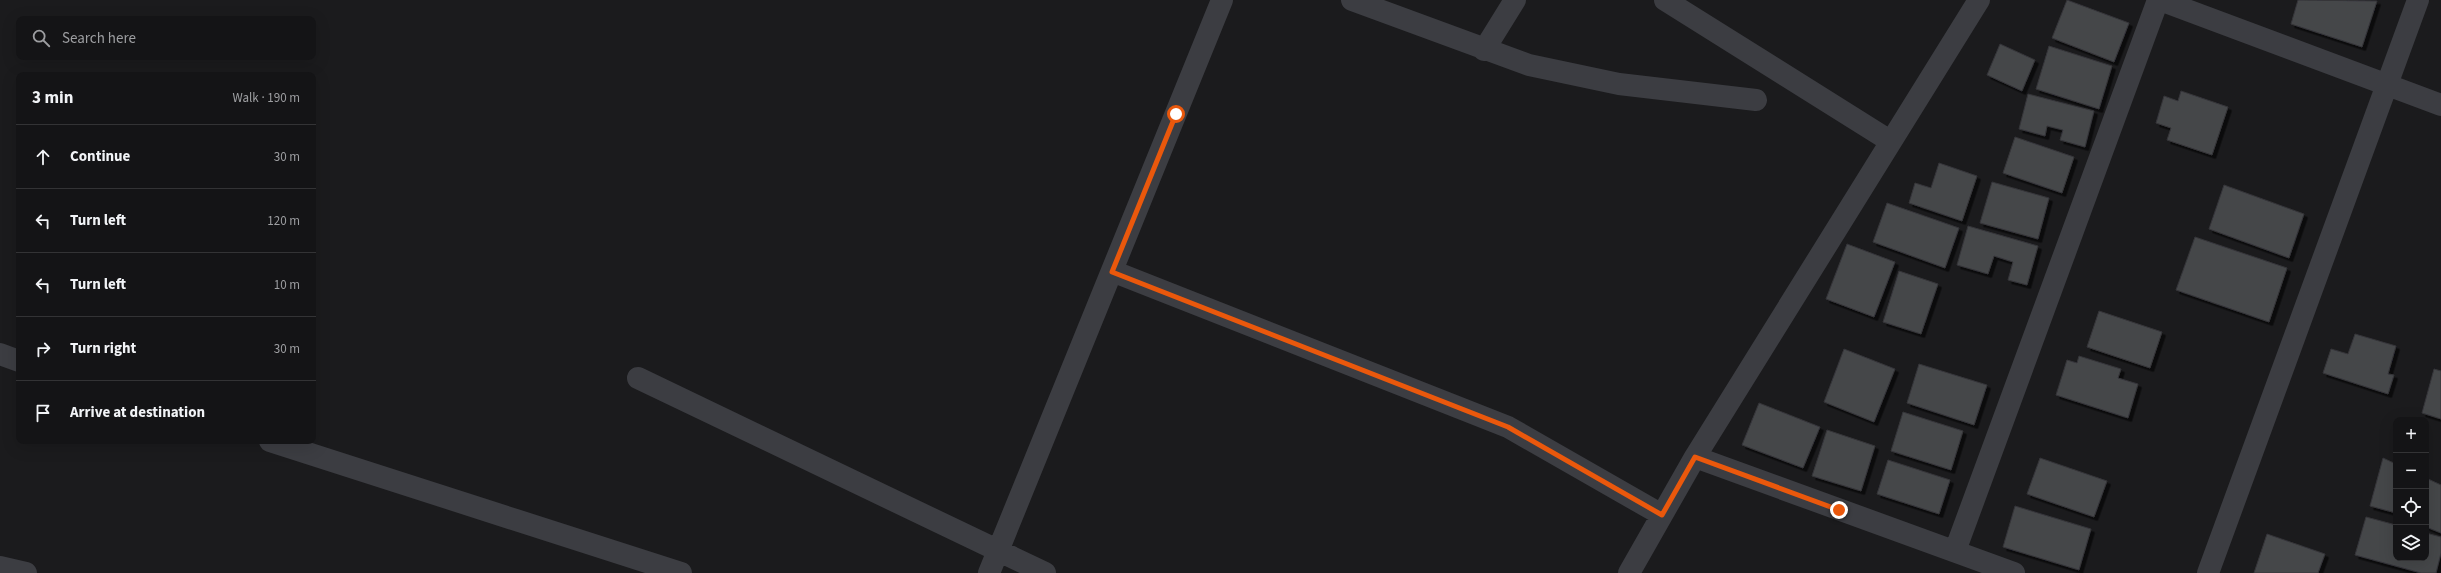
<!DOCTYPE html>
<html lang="en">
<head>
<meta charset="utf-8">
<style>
  :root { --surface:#141416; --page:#1d1d1f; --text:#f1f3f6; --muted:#9d9ea1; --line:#333335 }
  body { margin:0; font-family:"Source Sans 3",sans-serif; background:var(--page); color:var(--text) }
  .controls { position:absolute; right:12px; bottom:12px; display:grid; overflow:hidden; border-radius:8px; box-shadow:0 4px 16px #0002 }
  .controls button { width:36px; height:36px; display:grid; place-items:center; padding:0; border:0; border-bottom:1px solid var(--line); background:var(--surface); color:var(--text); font:20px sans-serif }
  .stop { position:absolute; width:12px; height:12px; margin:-9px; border:3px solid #ea580c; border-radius:50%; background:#fff }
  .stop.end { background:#ea580c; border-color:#fff; box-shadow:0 1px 4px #0008 }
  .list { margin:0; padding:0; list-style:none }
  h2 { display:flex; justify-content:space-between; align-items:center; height:52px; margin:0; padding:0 16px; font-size:17px }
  h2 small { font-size:13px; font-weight:400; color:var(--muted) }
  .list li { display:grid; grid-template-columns:26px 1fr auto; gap:12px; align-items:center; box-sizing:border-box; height:64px; padding:0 16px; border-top:1px solid var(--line) }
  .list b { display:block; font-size:15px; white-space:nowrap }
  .list em { font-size:13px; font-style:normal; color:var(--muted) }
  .icon { flex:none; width:22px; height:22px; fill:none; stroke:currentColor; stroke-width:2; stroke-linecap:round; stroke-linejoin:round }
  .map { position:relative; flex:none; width:2441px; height:573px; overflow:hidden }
  .search { position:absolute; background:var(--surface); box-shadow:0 4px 16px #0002; left:16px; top:16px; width:300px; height:44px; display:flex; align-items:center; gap:10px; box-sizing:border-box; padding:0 14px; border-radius:8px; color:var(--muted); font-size:15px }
  .panel { position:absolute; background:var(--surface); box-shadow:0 4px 16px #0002; left:16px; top:72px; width:300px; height:372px; border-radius:8px }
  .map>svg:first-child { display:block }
  .building { fill:#45464a; stroke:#353539; filter:url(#shadow) }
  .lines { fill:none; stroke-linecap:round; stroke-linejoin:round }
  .minor { stroke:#3c3d42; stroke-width:22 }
  .route { stroke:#ea580c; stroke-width:5 }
</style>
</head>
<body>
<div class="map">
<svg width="2441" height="573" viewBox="0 0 2441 573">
  <defs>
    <filter id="shadow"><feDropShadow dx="3.5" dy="3.5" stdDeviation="0" flood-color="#0009"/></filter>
  </defs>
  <rect width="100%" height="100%" fill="#1b1b1d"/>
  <path class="building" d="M2067 0 2129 23 2114 62 2052 38Z
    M2298 0 2377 1 2362 47 2291 24Z
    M2000 44 2035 60 2022 91 1987 75Z
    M2049 46 2112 66 2099 109 2036 89Z
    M2181 91 2228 107 2212 155 2167 140 2171 128 2156 123 2164 96 2178 101Z
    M2028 94 2094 111 2085 147 2060 140 2063 130 2047 126 2045 136 2019 129Z
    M2015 137 2074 157 2062 193 2003 173Z
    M1939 163 1977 176 1962 221 1909 203 1915 183 1931 188Z
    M1992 182 2049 198 2038 239 1980 223Z
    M2224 185 2304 214 2289 258 2209 229Z
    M1887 203 1959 228 1945 268 1873 242Z
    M1968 226 2038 246 2027 285 2008 280 2013 262 1994 256 1988 274 1957 265Z
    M2195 237 2287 268 2269 322 2176 290Z
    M1847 244 1895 262 1874 317 1826 299Z
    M1899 271 1938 284 1921 334 1883 322Z
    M2099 311 2162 332 2150 368 2087 347Z
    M2355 334 2396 346 2388 374 2394 375 2388 394 2323 373 2331 349 2348 354Z
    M1844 349 1895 369 1874 422 1824 402Z
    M2079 356 2121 369 2118 378 2138 384 2128 418 2056 395 2067 360 2077 363Z
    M1919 364 1987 385 1974 425 1907 403Z
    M2434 369 2441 371V419L2422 413Z
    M1759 403 1820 427 1803 468 1742 445Z
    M1903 412 1963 431 1951 470 1891 451Z
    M1827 430 1875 446 1861 491 1812 476Z
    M2040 458 2107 481 2094 517 2027 494Z
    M2383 458 2396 464V513L2370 506Z
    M1888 460 1950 480 1939 514 1877 494Z
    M2426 478 2441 485V533L2426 527Z
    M2015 506 2091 529 2079 570 2003 547Z
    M2366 517 2396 525V558H2426V533L2441 537V553L2436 573H2421L2355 555Z
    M2267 534 2325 554 2318 573H2254Z"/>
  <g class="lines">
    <path class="minor" d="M1352 0 1529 65 1619 84 1756 100
      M1665 0 1890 141
      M2160 0 2441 105
      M1484 50 1515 0
      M1112 271 1508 427 1662 515
      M0 354 19 361
      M638 378 1045 573
      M270 441 681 573
      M1695 457 1979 0
      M1955 551 2158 0
      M0 567 26 573
      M989 573 1222 0
      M1629 573 1695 457 2014 573
      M2208 573 2418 0"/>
  </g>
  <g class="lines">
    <path class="route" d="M1176 114 1112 272 1508 427 1662 515 1695 457 1839 510"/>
  </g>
</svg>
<div class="controls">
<button>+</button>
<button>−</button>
<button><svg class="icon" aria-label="locate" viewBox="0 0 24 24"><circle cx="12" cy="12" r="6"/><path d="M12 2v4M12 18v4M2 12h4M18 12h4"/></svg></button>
<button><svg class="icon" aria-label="layers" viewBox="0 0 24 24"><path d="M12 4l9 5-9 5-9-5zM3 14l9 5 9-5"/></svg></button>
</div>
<div class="stop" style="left:1176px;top:114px"></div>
<div class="stop end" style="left:1839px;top:510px"></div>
<div class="search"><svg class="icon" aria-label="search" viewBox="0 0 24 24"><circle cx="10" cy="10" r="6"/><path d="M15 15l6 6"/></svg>Search here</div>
<section class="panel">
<h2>3 min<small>Walk · 190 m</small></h2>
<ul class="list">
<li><svg class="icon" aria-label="ahead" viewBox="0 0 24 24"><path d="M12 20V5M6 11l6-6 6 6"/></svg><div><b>Continue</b></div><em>30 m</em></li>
<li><svg class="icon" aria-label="left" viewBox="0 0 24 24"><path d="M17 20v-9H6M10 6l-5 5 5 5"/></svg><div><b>Turn left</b></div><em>120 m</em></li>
<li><svg class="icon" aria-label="left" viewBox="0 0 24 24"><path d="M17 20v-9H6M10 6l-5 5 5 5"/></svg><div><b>Turn left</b></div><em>10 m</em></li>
<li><svg class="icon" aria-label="right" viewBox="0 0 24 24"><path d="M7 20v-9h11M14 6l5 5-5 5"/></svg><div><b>Turn right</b></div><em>30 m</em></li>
<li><svg class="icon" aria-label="arrive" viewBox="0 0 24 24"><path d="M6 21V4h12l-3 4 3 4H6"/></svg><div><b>Arrive at destination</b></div></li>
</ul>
</section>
</div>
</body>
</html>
